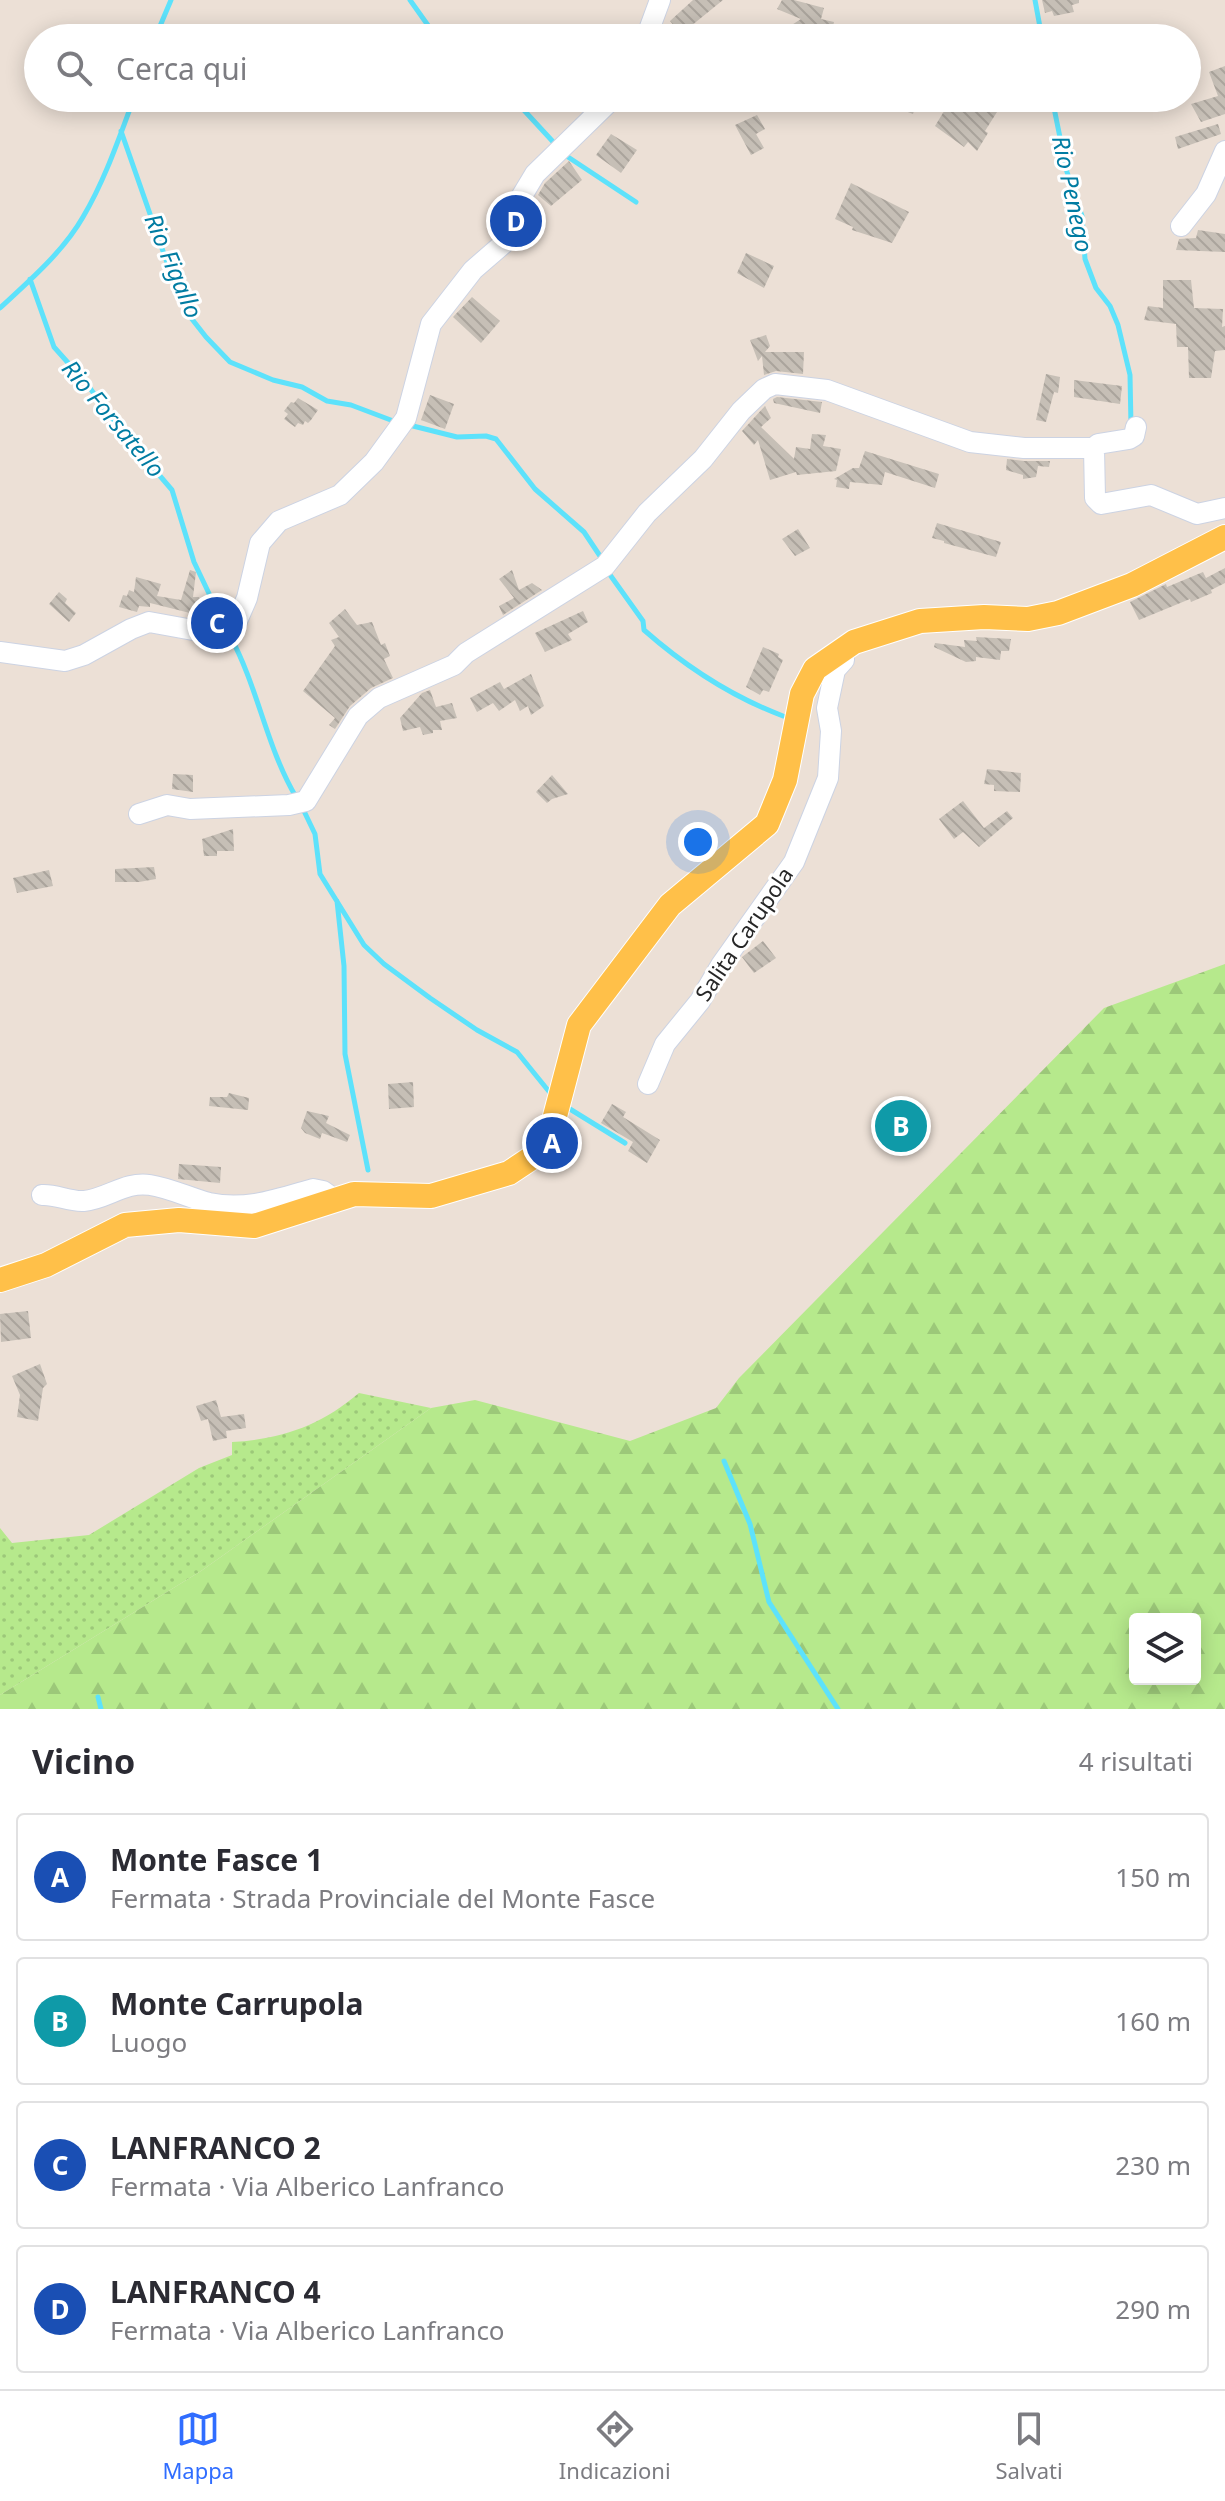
<!DOCTYPE html>
<html lang="it">
<head>
<meta charset="utf-8">
<style>
  :root { --surface:#fff; --page:#f7f7f7; --text:#2b2b33; --muted:#7c7c81; --line:#e1e1e2; --accent:#306dff }
  body { margin:0; font-family:"Noto Sans",sans-serif; background:var(--page); color:var(--text) }
  .controls { position:absolute; right:24px; bottom:24px; display:grid; overflow:hidden; border-radius:8px; box-shadow:0 4px 20px #0003 }
  .controls button { width:72px; height:72px; display:grid; place-items:center; padding:0; border:0; border-bottom:2px solid var(--line); background:var(--surface); color:var(--text); font:40px sans-serif }
  .you { position:absolute; left:698px; top:842px; width:28px; height:28px; margin:-20px; border:6px solid #fff; border-radius:50%; background:#1a73e8; box-shadow:0 0 0 12px #1a73e833 }
  .badge { display:grid; place-items:center; width:52px; height:52px; border-radius:50%; background:var(--accent); color:#fff; font-size:26px; font-weight:700 }
  .pin { position:absolute; translate:-50% -50%; border:4px solid #fff; box-shadow:0 2px 8px #0006 }
  .list { margin:0; padding:0; list-style:none }
  h2 { display:flex; justify-content:space-between; align-items:center; height:104px; margin:0; padding:0 32px; font-size:34px }
  h2 small { font-size:26px; font-weight:400; color:var(--muted) }
  .list li { display:grid; grid-template-columns:52px 1fr auto; gap:24px; align-items:center; box-sizing:border-box; height:128px; margin:0 16px 16px; padding:0 16px; border:2px solid var(--line); border-radius:8px }
  .list b { display:block; font-size:30px; white-space:nowrap }
  .list p { margin:0; font-size:26px; white-space:nowrap; color:var(--muted) }
  .list em { font-size:26px; font-style:normal; color:var(--muted) }
  .icon { flex:none; width:44px; height:44px; fill:none; stroke:currentColor; stroke-width:2; stroke-linecap:round; stroke-linejoin:round }
  .map { position:relative; flex:none; width:1225px; height:1709px; overflow:hidden }
  .search { position:absolute; background:var(--surface); box-shadow:0 4px 20px #0003; left:24px; right:24px; top:24px; height:88px; display:flex; align-items:center; gap:20px; box-sizing:border-box; padding:0 28px; border-radius:44px; color:var(--muted); font-size:30px }
  .sheet { height:680px; background:var(--surface) }
  nav { display:flex; justify-content:space-around; align-items:center; box-sizing:border-box; height:112px; border-top:2px solid var(--line); background:var(--surface); font-size:22px; color:var(--muted) }
  nav a { display:grid; justify-items:center; gap:4px }
  nav .on { color:var(--accent) }
  .map>svg:first-child { display:block }
  .grass { fill:url(#grass-dots) }
  .forest { fill:url(#forest-firs); fill-rule:evenodd }
  .lines { fill:none; stroke-linecap:round; stroke-linejoin:round }
  .stream { stroke:#5de2fb; stroke-width:5 }
  .building { fill:url(#building-back-hatch) }
  .minor-casing { stroke:#ccd3e3; stroke-width:22 }
  .major-casing { stroke:#fff; stroke-width:26 }
  .minor { stroke:#fff; stroke-width:20 }
  .major { stroke:#ffc049; stroke-width:24 }
  .labels { text-anchor:middle; stroke-width:6; stroke-linejoin:round; paint-order:stroke }
  .street-label { font-size:22px; fill:#272727; stroke:#fff }
  .water-label { font-size:24px; font-style:italic; fill:#007ca2; stroke:#fff }
</style>
</head>
<body>
<div class="map">
<svg width="1225" height="1709" viewBox="0 0 1225 1709">
  <defs>
    <pattern id="grass-dots" width="8" height="8" patternUnits="userSpaceOnUse" patternTransform="scale(2)"><rect width="8" height="8" fill="#b6e98c"/><path d="M2 2h.1M6 6h.1" fill="none" stroke="#9cc879" stroke-width="1.8" stroke-linecap="round"/></pattern>
    <pattern id="forest-firs" width="22" height="20" patternUnits="userSpaceOnUse" patternTransform="scale(2)"><rect width="22" height="20" fill="#b6e98c"/><path d="M5 1l3.5 6h-7zM16 11l3.5 6h-7z" fill="#9cc879"/></pattern>
    <pattern id="building-back-hatch" width="6" height="6" patternUnits="userSpaceOnUse" patternTransform="scale(2)"><rect width="6" height="6" fill="#c6bfb6"/><path d="M-1 5l2 2M0 0l6 6M5-1l2 2" fill="none" stroke="#aaa49c"/></pattern>
  </defs>
  <rect width="100%" height="100%" fill="#ece0d6"/>
  <path class="grass" d="M359 1393 431 1408 201 1571 0 1695V1528L12 1543 89 1535 199 1468 232 1455V1442C282 1439 320 1426 359 1393Z"/>
  <path class="forest" d="M1225 964V1709H0V1695L201 1571 431 1408 475 1400 630 1441 716 1408 739 1378 1104 1008ZM1135 1619H1195V1679H1135Z"/>
  <g class="lines">
    <path class="stream" d="M410 0 437 38
      M1035 0 1042 38
      M155 38 171 0
      M504 98 521 107 556 145
      M1052 98 1067 172 1082 216 1085 259 1096 288 1110 306 1118 325 1130 375 1131 426
      M121 131 171 274 188 314 206 337 230 362 273 380 302 387 327 401 351 405 396 422
      M565 155 636 202
      M30 279 54 347 87 384 118 427 172 490 194 562 224 625
      M0 308C29 281 63 252 83 217 105 180 119 138 134 98
      M409 425 457 437 486 436 496 439 535 489 584 532 602 559
      M608 572 643 621 644 630C686 667 730 696 783 716
      M230 636C258 687 266 746 296 797
      M303 809 315 834 320 874 364 945 384 964 430 998 477 1030 517 1052 551 1094
      M337 901 344 966 345 1054 368 1170
      M565 1106 625 1143
      M724 1461 750 1524 769 1602 838 1709
      M98 1697 101 1709"/>
  </g>
  <path class="building" d="M693 0H723L691 26 689 24 680 33 670 21Z
    M782 0H794L824 8 821 19 834 22 831 35 784 30 801 19 777 9Z
    M1042 0H1079V3L1072 5 1074 12 1054 16 1052 11 1045 13Z
    M1225 66V114L1201 122 1191 104 1218 96 1209 72Z
    M871 98H918L913 114Z
    M952 98H974L997 112 985 131 988 133 977 151 968 142 964 147 935 126Z
    M757 115 765 129 756 134 764 148 751 155 735 125Z
    M1218 124 1221 134 1178 149 1175 137Z
    M611 134 637 150 621 173 596 155Z
    M569 161 582 180 551 206 538 195 545 183Z
    M851 183 909 212 892 243 852 230 853 227 835 219Z
    M1198 230 1225 234V252L1176 250 1179 239 1196 238Z
    M746 253 774 266 764 288 737 273Z
    M1163 280H1191L1194 308 1223 309 1222 327 1225 326V350L1215 351 1211 378H1189L1188 347H1177L1176 324 1144 320 1148 306 1163 308Z
    M472 297 500 321 481 343 453 317Z
    M766 335 770 346 765 352H804L803 374 776 371 764 375 762 356 758 361 750 340Z
    M1046 374 1060 377 1058 393 1054 392 1046 422 1036 420Z
    M1074 380 1122 386 1120 404 1074 397Z
    M430 395 454 404 445 429 421 420Z
    M777 397 822 402 820 413 774 403 773 399Z
    M298 398 318 410 311 420 308 423 305 421 303 425 298 423 295 427 284 419 288 414 284 411 291 402 294 403Z
    M765 406 771 418 761 427 794 459 796 447 810 449 812 434 826 435 823 446 841 449 836 471 797 475 796 472 770 480 758 440 754 445 742 431Z
    M865 451 939 474 935 488 885 472 882 485 850 482 849 489 836 487 837 480 834 479 853 468H859Z
    M1007 459 1024 461H1050L1049 467 1038 466 1036 477 1023 479V475L1006 470Z
    M937 523 1001 542 996 557 944 543V541L932 538Z
    M798 529 810 548 795 556 782 539Z
    M1225 568V583L1211 590 1212 593 1191 602 1190 599 1139 620 1130 602 1166 584 1167 587 1203 572 1206 578Z
    M190 570 196 572 193 597H199L206 617 150 603V607L139 606 137 612 119 607 123 595 127 596 129 590 134 592 136 577 161 584 157 596 181 600Z
    M512 570 519 590 532 583 542 590 503 615 499 606 514 598 499 579Z
    M59 592 67 599 65 603 76 613 69 622 49 604Z
    M345 609 357 625 372 622 381 645 385 643 390 656 384 659 393 678 371 688 350 706 335 729 329 725 335 718 303 691 335 646 331 640 339 637 329 623Z
    M583 611 588 622 568 634 572 640 545 652 535 633Z
    M976 637 1011 639 1009 651H1001L1000 660 976 657V661L966 662 934 647 935 643 965 647 964 640 977 641Z
    M763 647 779 654 778 657 783 660 769 692 763 690 760 695 746 687Z
    M531 674 544 706 531 715 528 706 520 711 515 700 499 711 493 703 477 712 470 698 500 682 504 689Z
    M430 690 436 707 452 703 457 718 440 721 442 730H433V733L423 735 420 727 403 731 400 718 422 693Z
    M987 769 1021 773 1020 792 994 791V785L984 784Z
    M173 774 193 775V792L172 789Z
    M552 775 568 794 552 799 547 803 536 792Z
    M963 801 984 828 1007 811 1013 818 979 847 963 832 954 839 939 819Z
    M233 829 234 851H217V856H204L202 839Z
    M154 867 156 879 139 882H115V869Z
    M49 870 53 886 17 893 13 878Z
    M763 941 776 958 754 973 742 957Z
    M413 1082 414 1107 389 1109 388 1084Z
    M229 1093 249 1098 248 1110 209 1106 210 1097H227Z
    M612 1104 626 1112 623 1117 660 1140 647 1163 628 1151 633 1142 601 1123Z
    M307 1111 329 1116 326 1123 350 1135 347 1142 322 1133 320 1139 305 1133 301 1128Z
    M179 1164 221 1167 220 1183 178 1179Z
    M28 1311 31 1338 1 1342 0 1314Z
    M40 1364 47 1384 43 1388 38 1421 17 1417 20 1395 12 1376Z
    M216 1400 221 1417 244 1414 246 1428 226 1431 227 1438 213 1441 208 1419 201 1421 196 1406Z"/>
  <g class="lines">
    <g class="minor-casing">
      <path id="minor" d="M646 38 660 0
        M1181 226 1206 194 1225 151
        M1094 448 1098 444 1129 439 1134 436 1136 427
        M0 652 65 661 84 655 131 629 149 622 215 634 227 629 237 621 247 598 260 543 279 521 340 495 374 462 406 418 431 324 473 270 503 244 517 204 535 174 613 98
        M139 814 167 805 190 809 289 805 306 801 358 716 379 698 454 665 466 653 605 566 647 513 703 459 741 411 764 389 775 384 827 390 970 442 1024 448H1094L1095 498 1101 504 1151 495 1197 514 1225 508
        M648 1084 665 1044 700 1001 721 965 794 862 828 778 831 731 827 708 835 670 844 660 843 649
        M42 1195C56 1194 69 1202 84 1201 107 1199 125 1181 150 1185 170 1188 190 1198 209 1203 246 1211 278 1199 313 1189L323 1191 333 1198"/>
    </g>
    <g class="major-casing">
      <path id="major" d="M0 1280 46 1265 125 1225 179 1220 254 1226 354 1194 431 1196 509 1173 536 1155 554 1120 579 1025 670 905 767 824 785 780 802 694 815 669 854 642 920 621 984 617 1028 619 1058 613 1132 585 1225 537"/>
    </g>
    <use href="#minor" class="minor"/>
    <use href="#major" class="major"/>
  </g>
  <g class="labels">
    <g class="street-label">
      <text transform="translate(744 934) rotate(-56)" y="8">Salita Carupola</text>
    </g>
    <g class="water-label">
      <text transform="translate(1072 194) rotate(78)" y="8">Rio Penego</text>
      <text transform="translate(173 266) rotate(67)" y="8">Rio Figallo</text>
      <text transform="translate(113 419) rotate(50)" y="8">Rio Forsatello</text>
    </g>
  </g>
</svg>
<div class="controls">
<button><svg class="icon" aria-label="layers" viewBox="0 0 24 24"><path d="M12 4l9 5-9 5-9-5zM3 14l9 5 9-5"/></svg></button>
</div>
<div class="you"></div>
<div class="pin badge" style="left:552px;top:1143px;background:#1a4fb4">A</div>
<div class="pin badge" style="left:901px;top:1126px;background:#0f9aa8">B</div>
<div class="pin badge" style="left:217px;top:623px;background:#1a4fb4">C</div>
<div class="pin badge" style="left:516px;top:221px;background:#1a4fb4">D</div>
<div class="search"><svg class="icon" aria-label="search" viewBox="0 0 24 24"><circle cx="10" cy="10" r="6"/><path d="M15 15l6 6"/></svg>Cerca qui</div>
</div>
<section class="sheet">
<h2>Vicino<small>4 risultati</small></h2>
<ul class="list">
<li><span class="badge" style="background:#1a4fb4">A</span><div><b>Monte Fasce 1</b><p>Fermata · Strada Provinciale del Monte Fasce</p></div><em>150 m</em></li>
<li><span class="badge" style="background:#0f9aa8">B</span><div><b>Monte Carrupola</b><p>Luogo</p></div><em>160 m</em></li>
<li><span class="badge" style="background:#1a4fb4">C</span><div><b>LANFRANCO 2</b><p>Fermata · Via Alberico Lanfranco</p></div><em>230 m</em></li>
<li><span class="badge" style="background:#1a4fb4">D</span><div><b>LANFRANCO 4</b><p>Fermata · Via Alberico Lanfranco</p></div><em>290 m</em></li>
</ul>
</section>
<nav>
<a class="on"><svg class="icon" aria-label="map" viewBox="0 0 24 24"><path d="M3 6l6-2 6 2 6-2v14l-6 2-6-2-6 2zM9 4v14M15 6v14"/></svg>Mappa</a>
<a><svg class="icon" aria-label="directions" viewBox="0 0 24 24"><path d="M12 3l9 9-9 9-9-9zM9 14v-3h6M13 9l2 2-2 2"/></svg>Indicazioni</a>
<a><svg class="icon" aria-label="saved" viewBox="0 0 24 24"><path d="M7 4h10v16l-5-4-5 4z"/></svg>Salvati</a>
</nav>
</body>
</html>
